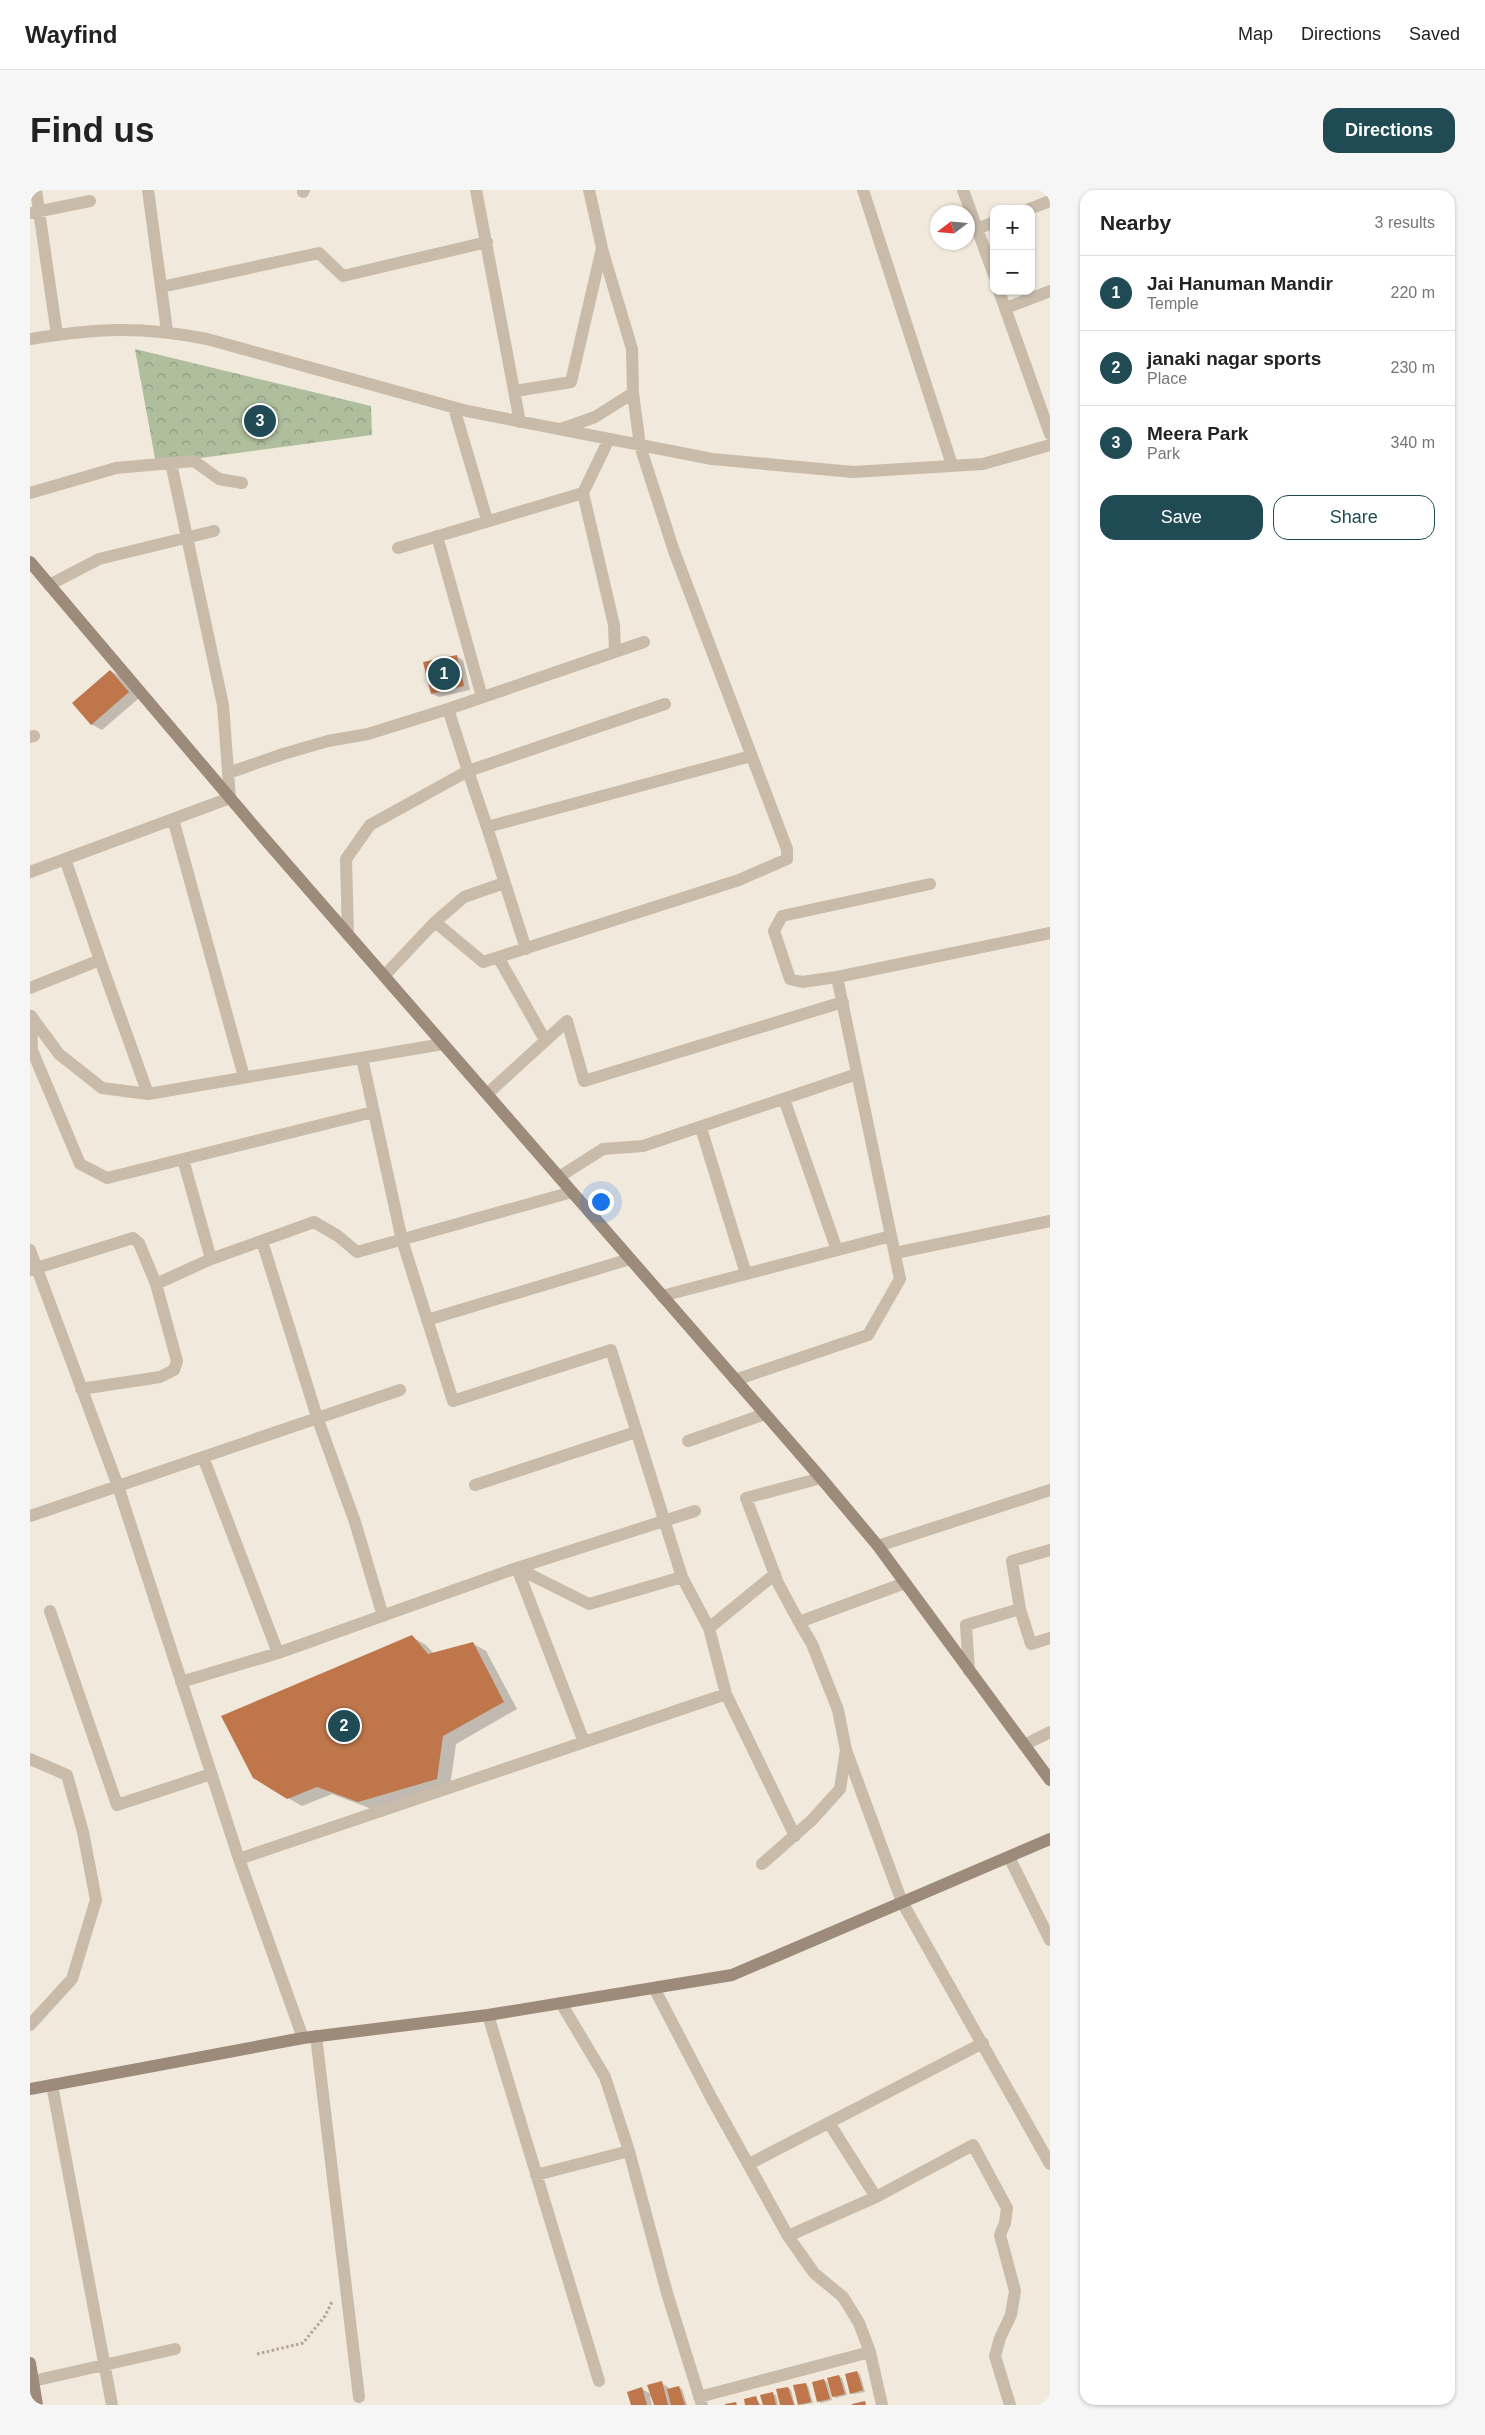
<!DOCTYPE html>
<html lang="en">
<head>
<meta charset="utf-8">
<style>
  :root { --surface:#fff; --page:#f6f6f6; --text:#222; --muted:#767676; --line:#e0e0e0; --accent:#204b55 }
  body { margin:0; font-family:Arial,sans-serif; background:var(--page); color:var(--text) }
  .controls { position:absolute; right:15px; top:15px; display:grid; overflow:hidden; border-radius:10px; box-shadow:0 1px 4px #0004 }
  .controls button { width:45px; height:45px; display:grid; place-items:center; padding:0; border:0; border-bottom:1px solid var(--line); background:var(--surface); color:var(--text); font:25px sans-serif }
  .compass { position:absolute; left:900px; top:15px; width:45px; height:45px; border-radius:50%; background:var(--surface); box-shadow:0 1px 4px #0004; rotate:254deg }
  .you { position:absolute; left:570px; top:1011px; width:18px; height:18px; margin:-12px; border:4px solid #fff; border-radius:50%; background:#1a73e8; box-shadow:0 0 0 8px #1a73e833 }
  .badge { display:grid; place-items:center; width:32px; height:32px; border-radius:50%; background:var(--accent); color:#fff; font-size:16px; font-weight:700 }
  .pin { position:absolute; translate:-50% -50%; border:2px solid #fff; box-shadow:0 1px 5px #0006 }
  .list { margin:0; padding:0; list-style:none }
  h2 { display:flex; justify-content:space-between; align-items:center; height:65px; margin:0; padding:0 20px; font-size:21px }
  h2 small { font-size:16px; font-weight:400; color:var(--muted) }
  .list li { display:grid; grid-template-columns:32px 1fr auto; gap:15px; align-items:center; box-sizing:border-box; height:75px; padding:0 20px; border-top:1px solid var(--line) }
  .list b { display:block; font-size:19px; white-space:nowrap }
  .list p { margin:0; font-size:16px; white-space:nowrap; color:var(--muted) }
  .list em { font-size:16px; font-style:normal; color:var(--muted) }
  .actions { display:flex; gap:10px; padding:15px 20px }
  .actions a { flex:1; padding:11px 0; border:1px solid var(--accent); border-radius:15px; text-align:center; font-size:18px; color:var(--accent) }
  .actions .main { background:var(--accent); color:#fff }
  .map { position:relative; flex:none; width:1020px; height:2215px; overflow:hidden; border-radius:15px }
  header { display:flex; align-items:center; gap:30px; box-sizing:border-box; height:70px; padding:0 25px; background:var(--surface); border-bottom:1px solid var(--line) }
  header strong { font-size:24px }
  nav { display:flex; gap:28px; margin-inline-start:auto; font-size:18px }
  .intro { display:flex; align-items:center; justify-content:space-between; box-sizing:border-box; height:120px; padding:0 30px }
  h1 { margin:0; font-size:35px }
  .button { padding:12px 22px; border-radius:15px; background:var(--accent); color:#fff; font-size:18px; font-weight:700 }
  main { display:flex; gap:30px; padding:0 30px }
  aside { flex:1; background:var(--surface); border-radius:15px; box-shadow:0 1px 4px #0004 }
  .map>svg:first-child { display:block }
  .forest { fill:url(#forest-crowns) }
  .shadow { fill:#0003 }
  .building { fill:#bf764b }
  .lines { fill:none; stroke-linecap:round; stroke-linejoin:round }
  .path { stroke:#b4a593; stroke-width:3; stroke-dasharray:2.5 2.5; stroke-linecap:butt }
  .street { stroke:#c8bba9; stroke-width:12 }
  .secondary { stroke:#9c8a7a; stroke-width:12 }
</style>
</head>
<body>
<header>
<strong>Wayfind</strong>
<nav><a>Map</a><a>Directions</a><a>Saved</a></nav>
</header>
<div class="intro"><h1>Find us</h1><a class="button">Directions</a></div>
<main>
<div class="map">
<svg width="1020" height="2215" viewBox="0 0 1020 2215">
  <defs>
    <pattern id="forest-crowns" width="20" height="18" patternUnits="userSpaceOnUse" patternTransform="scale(1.25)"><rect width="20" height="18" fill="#afbf9d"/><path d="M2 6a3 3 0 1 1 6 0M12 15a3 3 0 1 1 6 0" fill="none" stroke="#8f9c80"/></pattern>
  </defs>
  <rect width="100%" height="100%" fill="#f1e9dc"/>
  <path class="forest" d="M105 159 341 216 342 245 126 274Z"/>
  <path class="shadow" d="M426 466 433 470 440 500 409 507 402 504Z
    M81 481 91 487 109 508 72 540 61 534Z
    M382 1447 396 1455 404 1464 442 1453 456 1461 487 1519 426 1554 420 1597 342 1619 302 1604 272 1616 258 1608Z
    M827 2182 830 2184 835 2202 824 2204 821 2203Z
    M809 2186 812 2188 817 2205 806 2208 803 2206Z
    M794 2190 797 2192 802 2210 791 2213 788 2211Z
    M631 2193 638 2197 639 2200 649 2197 652 2199 657 2215H625L622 2206 620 2207 622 2215H603L612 2199 621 2204Z
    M775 2194 778 2196 783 2213 771 2215Z
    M758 2198 761 2200 765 2215H751Z
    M743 2204 746 2205 748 2215H734Z
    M726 2208 731 2215H717Z"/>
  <path class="building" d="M427 465 434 496 401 504 393 472Z
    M80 480 99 502 61 535 42 513Z
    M382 1445 398 1464 443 1452 474 1512 413 1546 407 1589 328 1612 287 1597 257 1609 223 1588 191 1526Z
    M827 2181 833 2200 820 2204 815 2184Z
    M809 2185 815 2204 802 2207 797 2188Z
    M794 2189 800 2209 787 2212 782 2192Z
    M632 2191 638 2215H624L617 2195Z
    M776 2193 781 2212 768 2215 763 2195Z
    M649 2196 655 2215H641L637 2199Z
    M612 2197 617 2215H601L597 2202Z
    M758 2197 764 2215H750L746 2199Z
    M743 2202 746 2215H733L730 2205Z
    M726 2206 729 2215H715L714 2209Z
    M835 2211 836 2215H822V2214Z
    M706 2212 707 2215H695V2214Z"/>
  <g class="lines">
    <path class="path" d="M227 2164 273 2153 295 2126 303 2110"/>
    <path class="street" d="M6 0 27 145
      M118 0 137 141
      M446 0 490 232
      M833 0 922 275
      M933 0 964 85
      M273 2 274 0
      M999 19 1020 11
      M0 23 60 11
      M947 39 964 32
      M131 97 289 63 313 86 457 52
      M969 101 1020 244
      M976 118 1020 101
      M0 149C65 138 112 136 177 149L437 221 682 269 823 282 953 274 1020 255
      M485 201 541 192 572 58 559 0
      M424 218 457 330
      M531 239 565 227 603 203 602 159 572 59
      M579 249 553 303 584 435 585 462
      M0 303 86 278 164 271 189 289 212 293
      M407 346 452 507
      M368 358 553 303
      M19 395 69 369 184 341
      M0 547 4 546
      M198 583 253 564 298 551 338 544 418 519
      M143 629 214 887
      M457 637 438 581 635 514
      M0 682 200 608 193 515 141 273
      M405 732 434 707 474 693
      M318 745 316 669 340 635 438 581 418 519 614 452
      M496 759 457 637 721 566
      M468 767 515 850
      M70 770 118 904
      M354 786 405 732 453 772 709 690 757 669V659L644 361 610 256 603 203
      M807 787 772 792 760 789 744 741 752 726 900 694
      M0 798 70 770 35 669
      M1 826 2 860 50 974 77 988 343 922
      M1 826 29 864 72 898 118 904 413 854
      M332 868 372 1050 423 1211 581 1160 652 1387
      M457 904 537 831 554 891 813 812
      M754 909 807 1060
      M671 938 716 1084
      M153 969 181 1069
      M529 987 573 959 613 956 827 884
      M232 1051 287 1227 325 1332 353 1426
      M0 1060 88 1296 370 1200
      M865 1063 1020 1031
      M0 1080 103 1048 109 1053 126 1094
      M632 1106 861 1046
      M397 1130 600 1069
      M705 1190 838 1145 870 1089 807 787 1020 743
      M51 1199 130 1187 144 1180 147 1171 126 1094 181 1069 284 1032 308 1046 327 1062 542 1002
      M658 1251 735 1224
      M445 1295 606 1242
      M0 1326 88 1296 209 1669 273 1848
      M848 1356 1020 1300
      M487 1378 559 1414 652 1387 679 1438 745 1384
      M487 1378 554 1552
      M990 1419 982 1371 1020 1360
      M20 1421 87 1615 181 1584
      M769 1432 748 1393 716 1308 791 1288
      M679 1438 696 1504
      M248 1463 487 1378 665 1321
      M939 1481 936 1435 990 1419 1001 1454 1020 1448
      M151 1492 248 1463 173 1267
      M994 1555 1020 1542
      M816 1560 872 1712 1020 1974
      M0 1569 37 1585 53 1642 66 1710 42 1789 0 1835
      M979 1667 1020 1750
      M209 1669 696 1504 765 1646
      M732 1674 782 1630 810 1599 816 1560 808 1520 782 1454 769 1432 875 1393
      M624 1798 682 1909 758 2046 784 2083 813 2107 829 2133 840 2162 852 2215
      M531 1813 575 1887 599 1961 637 2103 672 2215
      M458 1825 569 2191
      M286 1846 329 2207
      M22 1895 82 2215
      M799 1933 846 2007
      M719 1974 953 1853
      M506 1985 599 1961
      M758 2046 846 2007 943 1955 977 2018 975 2033 970 2045 985 2101 981 2125 970 2148 965 2166 980 2215
      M3 2191 145 2159
      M669 2207 840 2162"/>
    <path class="secondary" d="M0 372 234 648 791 1288 848 1356 1020 1590
      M0 1899 273 1848 458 1825 702 1785 1020 1649
      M0 2173 7 2215"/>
  </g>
</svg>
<div class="controls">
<button>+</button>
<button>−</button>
</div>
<svg class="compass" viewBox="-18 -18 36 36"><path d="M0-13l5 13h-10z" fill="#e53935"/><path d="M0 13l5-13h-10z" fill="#767676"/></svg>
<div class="you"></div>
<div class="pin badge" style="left:414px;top:484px">1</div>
<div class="pin badge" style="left:314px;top:1536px">2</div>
<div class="pin badge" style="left:230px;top:231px">3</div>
</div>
<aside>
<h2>Nearby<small>3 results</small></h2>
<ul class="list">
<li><span class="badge">1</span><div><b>Jai Hanuman Mandir</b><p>Temple</p></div><em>220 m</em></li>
<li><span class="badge">2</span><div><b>janaki nagar sports</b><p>Place</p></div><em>230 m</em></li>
<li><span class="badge">3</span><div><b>Meera Park</b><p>Park</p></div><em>340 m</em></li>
</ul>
<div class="actions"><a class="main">Save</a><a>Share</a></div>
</aside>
</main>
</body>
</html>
